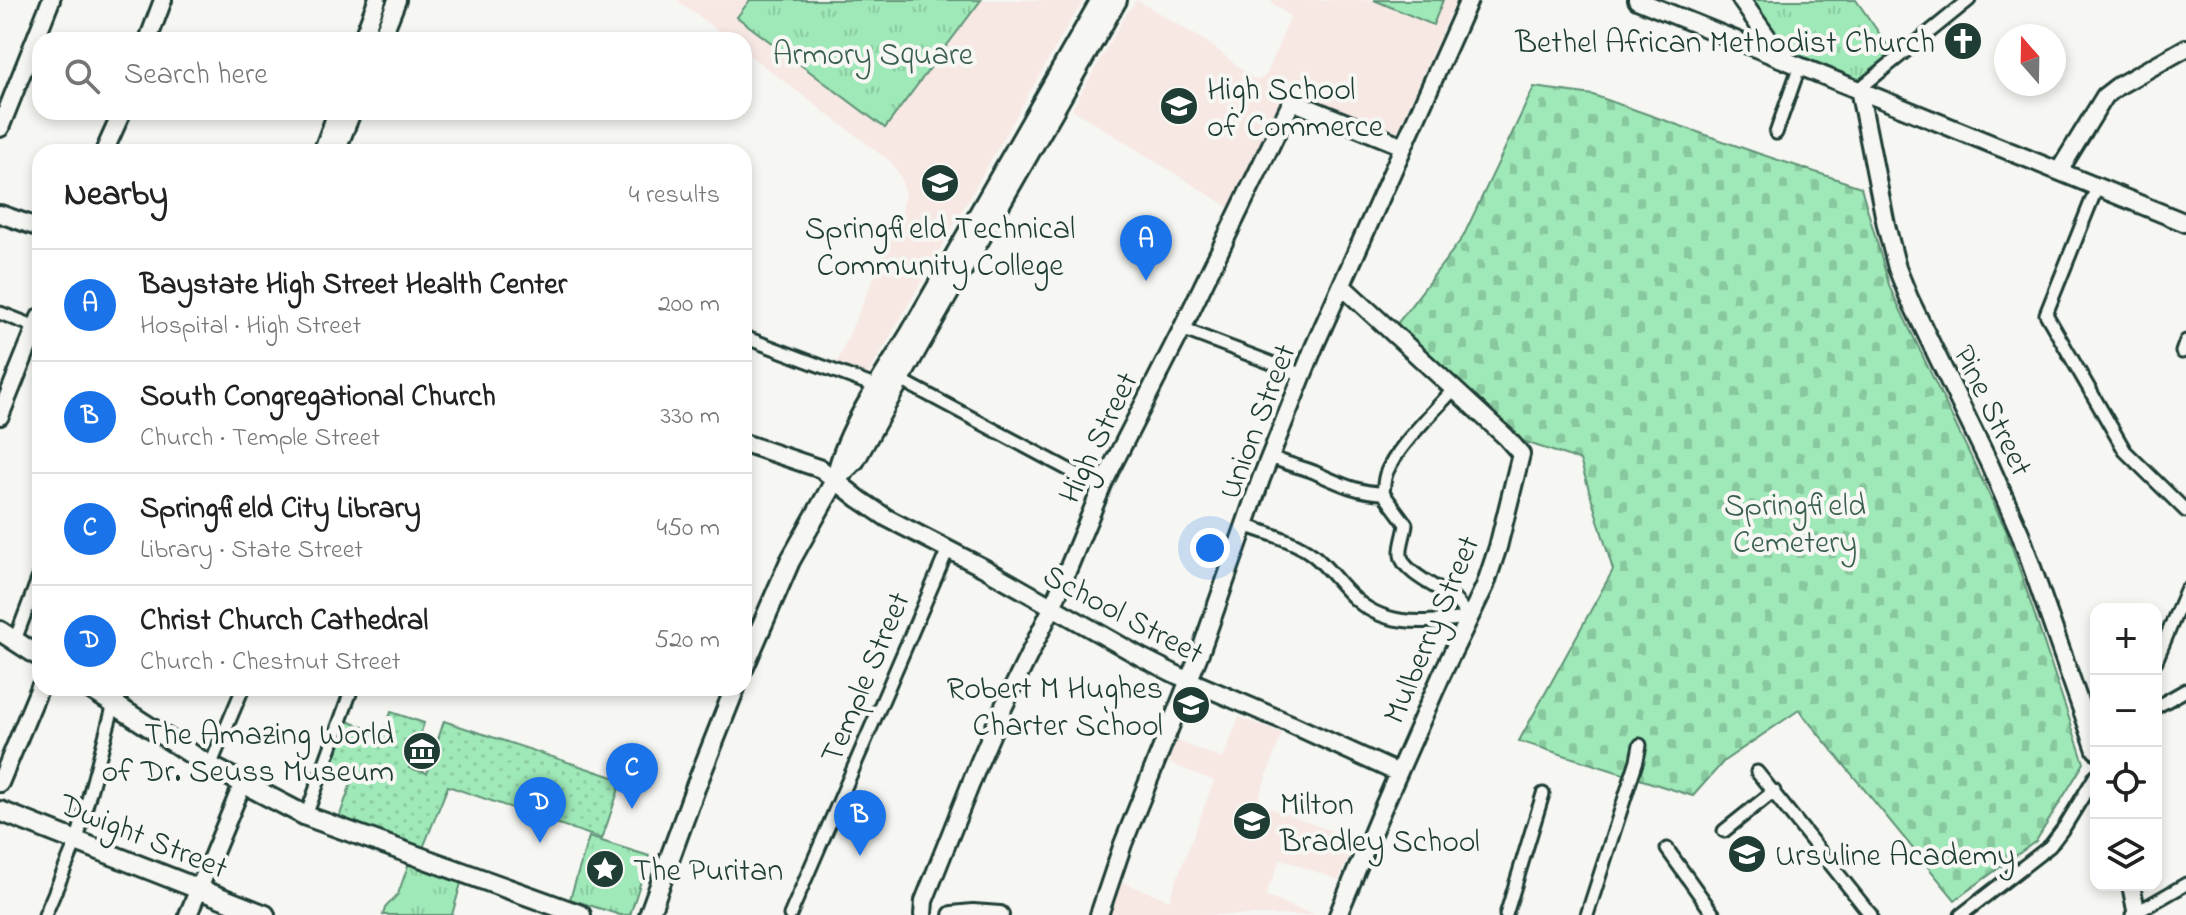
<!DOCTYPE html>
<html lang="en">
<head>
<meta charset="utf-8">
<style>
  :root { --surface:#fff; --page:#f2f2f2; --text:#222; --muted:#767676; --line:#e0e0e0; --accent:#1a73e8 }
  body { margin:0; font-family:"Indie Flower",sans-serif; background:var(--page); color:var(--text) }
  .controls { position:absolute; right:24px; bottom:24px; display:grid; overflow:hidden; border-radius:16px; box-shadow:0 4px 12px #0003 }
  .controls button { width:72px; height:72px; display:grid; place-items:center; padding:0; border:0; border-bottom:2px solid var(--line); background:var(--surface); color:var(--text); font:40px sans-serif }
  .compass { position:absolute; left:1994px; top:24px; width:72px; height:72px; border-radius:50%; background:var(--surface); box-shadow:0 4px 12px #0003; rotate:340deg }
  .you { position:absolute; left:1210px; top:548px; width:28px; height:28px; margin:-20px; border:6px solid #fff; border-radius:50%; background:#1a73e8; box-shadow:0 0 0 12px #1a73e833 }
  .badge { display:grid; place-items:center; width:52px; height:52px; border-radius:50%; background:var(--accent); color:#fff; font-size:26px; font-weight:700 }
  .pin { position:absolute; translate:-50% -66px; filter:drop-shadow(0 2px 4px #0008) }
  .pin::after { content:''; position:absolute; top:42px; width:28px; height:24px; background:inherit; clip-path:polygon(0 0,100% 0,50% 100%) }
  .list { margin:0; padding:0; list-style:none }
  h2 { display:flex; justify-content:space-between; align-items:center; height:104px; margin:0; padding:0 32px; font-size:34px }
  h2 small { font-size:26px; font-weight:400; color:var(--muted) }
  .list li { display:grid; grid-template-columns:52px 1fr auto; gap:24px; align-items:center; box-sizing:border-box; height:112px; padding:0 32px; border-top:2px solid var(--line) }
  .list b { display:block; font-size:30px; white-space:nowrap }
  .list p { margin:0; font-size:26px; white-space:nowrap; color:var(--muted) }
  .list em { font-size:26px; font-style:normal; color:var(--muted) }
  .icon { flex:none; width:44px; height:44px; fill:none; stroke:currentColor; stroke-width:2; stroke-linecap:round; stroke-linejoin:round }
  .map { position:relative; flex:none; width:2186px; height:915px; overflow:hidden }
  .search { position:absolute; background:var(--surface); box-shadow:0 4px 12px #0003; left:32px; top:32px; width:720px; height:88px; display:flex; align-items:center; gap:20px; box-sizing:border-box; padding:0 28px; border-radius:24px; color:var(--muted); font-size:30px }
  .panel { position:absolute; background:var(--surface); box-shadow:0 4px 12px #0003; left:32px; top:144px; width:720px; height:552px; border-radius:24px }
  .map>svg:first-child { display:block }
  .built { fill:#f7e8e4 }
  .grass { fill:url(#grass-tufts); stroke:#5f9276; stroke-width:2 }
  .cemetery { fill:url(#cemetery-stones); stroke:#5f9276; stroke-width:2 }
  .garden { fill:url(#garden-dots); stroke:#5f9276; stroke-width:2 }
  .pitch { fill:#9fe8b7; stroke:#5f9276; stroke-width:2 }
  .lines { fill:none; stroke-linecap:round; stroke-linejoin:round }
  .street-casing { stroke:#1f3d34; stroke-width:17 }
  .secondary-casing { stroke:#1f3d34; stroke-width:22 }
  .primary-casing { stroke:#1f3d34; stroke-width:24 }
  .street { stroke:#f6f6f2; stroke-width:11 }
  .secondary { stroke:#f6f6f2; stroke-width:16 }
  .primary { stroke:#f6f6f2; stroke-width:18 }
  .labels { text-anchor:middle; stroke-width:8; stroke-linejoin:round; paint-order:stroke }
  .poi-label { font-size:32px; fill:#1f3d34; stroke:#f6f6f2; text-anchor:start }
  .park-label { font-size:32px; fill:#395f4e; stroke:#f6f6f2 }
  .street-label { font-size:32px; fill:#1f3d34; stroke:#f6f6f2 }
</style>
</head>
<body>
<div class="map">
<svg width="2186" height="915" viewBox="0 0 2186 915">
  <defs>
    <pattern id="grass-tufts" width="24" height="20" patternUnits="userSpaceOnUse" patternTransform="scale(2)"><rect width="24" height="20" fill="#9fe8b7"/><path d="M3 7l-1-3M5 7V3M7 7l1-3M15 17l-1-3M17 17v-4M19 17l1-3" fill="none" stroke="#88c89e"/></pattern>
    <pattern id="cemetery-stones" width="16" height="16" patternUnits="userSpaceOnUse" patternTransform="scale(2)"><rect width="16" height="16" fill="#9fe8b7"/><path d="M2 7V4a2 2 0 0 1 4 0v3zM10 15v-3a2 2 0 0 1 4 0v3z" fill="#88c89e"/></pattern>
    <pattern id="garden-dots" width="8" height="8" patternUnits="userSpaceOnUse" patternTransform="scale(2)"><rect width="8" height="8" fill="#9fe8b7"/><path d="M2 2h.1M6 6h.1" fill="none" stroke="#88c89e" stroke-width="1.8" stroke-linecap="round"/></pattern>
  </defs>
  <rect width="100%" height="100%" fill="#f6f6f2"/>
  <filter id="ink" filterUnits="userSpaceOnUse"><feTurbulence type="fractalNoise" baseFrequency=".0125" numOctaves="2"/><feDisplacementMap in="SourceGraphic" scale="16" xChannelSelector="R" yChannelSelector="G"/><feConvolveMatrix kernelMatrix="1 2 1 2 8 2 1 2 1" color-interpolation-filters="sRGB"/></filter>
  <g filter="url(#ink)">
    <path class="built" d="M677 0H1085L1071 20 868 375 836 365 902 212 905 191 900 176 892 163 744 51V40H730Z
      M1137 0 1210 44 1251 77 1257 80 1263 78 1267 74 1290 17 1269 0H1456L1391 146 1287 103 1233 210 1072 109 1127 13Z
      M1239 717 1282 733 1257 803 1355 840 1339 880 1281 859 1265 896 1314 915H1109L1122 882 1169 900 1214 781 1167 762 1175 740 1223 759Z"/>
    <path class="grass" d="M750 0H981L885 128 737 17Z
      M1751 0H1856L1893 53 1859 81 1789 52 1776 42Z
      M589 837 649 856 630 915H620L570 899Z
      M409 863 461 883 452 915H383L385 908 398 894Z"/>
    <path class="cemetery" d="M1534 87 1593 95 1757 153 1861 187 1890 288 2007 532 2084 763 2036 841 1955 900 1799 710 1724 761 1693 796 1519 741 1613 570 1580 460 1519 440 1397 324 1463 237Z"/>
    <path class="garden" d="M391 712 424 723 418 742 408 739 405 749 414 752 409 768 427 773 444 721 622 780 602 839 448 786 423 848 339 818 355 772 332 764 347 721 383 734Z"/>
    <path class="pitch" d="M1374 0H1443L1433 25Z"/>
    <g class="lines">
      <g class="street-casing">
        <path id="street" d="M1859 89 1969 0
          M1776 133 1800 65
          M2097 187 2046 314 2125 451 2186 511
          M0 313 36 327
          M1182 329 1303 375
          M744 337 877 387
          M2182 352 2186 341
          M899 379 1101 487
          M1454 389C1435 410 1396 448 1386 474 1384 480 1384 486 1383 493L1406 524C1405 535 1400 545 1401 555 1402 572 1439 588 1453 598 1459 604 1464 611 1469 618
          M1270 456C1284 464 1299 466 1314 472 1336 482 1358 493 1383 493
          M1245 525C1268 534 1294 540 1313 555 1328 567 1338 583 1352 596 1385 629 1426 622 1469 618
          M15 640 40 574
          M2156 661 2186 590
          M2156 707 2186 690
          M210 766 243 688
          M1757 772 1871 915
          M306 816 352 688
          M1724 831 1774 791
          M1667 849 1714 915
          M45 915 77 840 114 704
          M790 915 948 549
          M1506 915 1543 794
          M1587 915 1637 760 1640 745
          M1961 915 2050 846 2065 826 2096 775
          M2132 915 2186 884"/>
      </g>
      <g class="secondary-casing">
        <path id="secondary" d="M1637 0 2186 223
          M1741 0 1773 45 1785 55
          M148 40 163 0
          M362 40 377 0
          M381 40 397 0
          M1859 89 1886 225 1897 268 1909 298 1989 463 2020 533 2096 750
          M0 128 51 0
          M104 152 122 112
          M322 152 337 112
          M336 152 352 112
          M2059 171 2105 96 2118 86 2186 48
          M0 214 40 228
          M0 416 40 317
          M744 443 821 469 859 499 887 518 984 568 1141 657 1179 676 1291 724 1398 773
          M114 704 119 688
          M0 783 40 687
          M2131 885 2137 915
          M188 915 243 783
          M923 915 924 901 979 763 1001 712 1051 610 1104 482 1182 329 1292 101 1403 146
          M952 915 973 913 1000 915
          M1099 915 1123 844 1201 650 1261 479 1314 347 1469 0
          M1338 915 1378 819 1442 674 1485 586 1498 547 1521 454 1506 437 1342 286"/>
      </g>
      <g class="primary-casing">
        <path id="primary" d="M836 479C844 433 885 375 910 334L1101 0
          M0 631 40 657
          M744 667 790 561 836 479 855 460 918 347 1117 0
          M89 688 210 766 306 816 581 915
          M0 811 265 915
          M649 915 696 786 735 688"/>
      </g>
      <use href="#street" class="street"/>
      <use href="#secondary" class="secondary"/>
      <use href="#primary" class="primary"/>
    </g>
  </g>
  <defs>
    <g id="church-disc" transform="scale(2)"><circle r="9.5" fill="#1f3d34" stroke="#f6f6f2"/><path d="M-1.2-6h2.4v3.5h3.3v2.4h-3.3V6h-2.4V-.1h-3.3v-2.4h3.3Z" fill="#fff"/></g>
    <g id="school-disc" transform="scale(2)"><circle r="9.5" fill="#1f3d34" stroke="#f6f6f2"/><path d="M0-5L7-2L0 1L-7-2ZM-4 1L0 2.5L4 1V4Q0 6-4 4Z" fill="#fff"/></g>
    <g id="university-disc" transform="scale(2)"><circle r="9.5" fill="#1f3d34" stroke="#f6f6f2"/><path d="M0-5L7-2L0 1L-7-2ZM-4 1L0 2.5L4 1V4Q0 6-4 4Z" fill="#fff"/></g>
    <g id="museum-disc" transform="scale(2)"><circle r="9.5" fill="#1f3d34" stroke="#f6f6f2"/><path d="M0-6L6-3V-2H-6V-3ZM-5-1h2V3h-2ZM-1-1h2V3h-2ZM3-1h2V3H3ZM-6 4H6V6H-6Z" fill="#fff"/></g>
    <g id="sight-disc" transform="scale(2)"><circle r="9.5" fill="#1f3d34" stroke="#f6f6f2"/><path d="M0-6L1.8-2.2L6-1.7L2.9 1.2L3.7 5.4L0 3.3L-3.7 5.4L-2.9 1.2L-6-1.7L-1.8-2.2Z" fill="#fff"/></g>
  </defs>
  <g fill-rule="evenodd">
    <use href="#church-disc" x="1963" y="41"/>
    <use href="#school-disc" x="1179" y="106"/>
    <use href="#university-disc" x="940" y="183"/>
    <use href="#school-disc" x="1191" y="705"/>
    <use href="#museum-disc" x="422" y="751"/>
    <use href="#school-disc" x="1252" y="821"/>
    <use href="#school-disc" x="1747" y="854"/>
    <use href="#sight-disc" x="605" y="869"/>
  </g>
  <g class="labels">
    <g class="poi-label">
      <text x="1935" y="52" text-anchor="end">Bethel African Methodist Church</text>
      <text x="1207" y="99">High School<tspan x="1207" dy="37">of Commerce</tspan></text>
      <text x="940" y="238" text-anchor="middle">Springfield Technical<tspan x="940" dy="37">Community College</tspan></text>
      <text x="1163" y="698" text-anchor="end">Robert M Hughes<tspan x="1163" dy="37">Charter School</tspan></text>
      <text x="394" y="744" text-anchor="end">The Amazing World<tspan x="394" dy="37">of Dr. Seuss Museum</tspan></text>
      <text x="1280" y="814">Milton<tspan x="1280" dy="37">Bradley School</tspan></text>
      <text x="1775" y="865">Ursuline Academy</text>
      <text x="633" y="880">The Puritan</text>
    </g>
    <g class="park-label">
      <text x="873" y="64">Armory Square</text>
      <text x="1795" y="515">Springfield<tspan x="1795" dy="37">Cemetery</tspan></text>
    </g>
    <g class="street-label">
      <text transform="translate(1994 410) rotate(64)" y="11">Pine Street</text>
      <text transform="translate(1256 421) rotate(-69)" y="11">Union Street</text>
      <text transform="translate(1097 437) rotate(-64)" y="11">High Street</text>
      <text transform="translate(1124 613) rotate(28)" y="11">School Street</text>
      <text transform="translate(1430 629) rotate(-67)" y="11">Mulberry Street</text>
      <text transform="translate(864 677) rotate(-67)" y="11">Temple Street</text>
      <text transform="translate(144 835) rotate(22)" y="11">Dwight Street</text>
    </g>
  </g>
</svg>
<div class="controls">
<button>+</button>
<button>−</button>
<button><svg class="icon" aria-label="locate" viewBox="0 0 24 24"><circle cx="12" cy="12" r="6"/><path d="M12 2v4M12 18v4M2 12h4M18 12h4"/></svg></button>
<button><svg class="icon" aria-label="layers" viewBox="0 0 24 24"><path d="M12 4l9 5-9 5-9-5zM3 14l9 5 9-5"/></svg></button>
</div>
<svg class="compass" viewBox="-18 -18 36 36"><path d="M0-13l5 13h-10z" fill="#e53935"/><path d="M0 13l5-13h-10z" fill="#767676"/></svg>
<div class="you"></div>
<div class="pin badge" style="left:1146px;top:281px">A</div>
<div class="pin badge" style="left:860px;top:856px">B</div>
<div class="pin badge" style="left:632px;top:809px">C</div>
<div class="pin badge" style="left:540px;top:843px">D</div>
<div class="search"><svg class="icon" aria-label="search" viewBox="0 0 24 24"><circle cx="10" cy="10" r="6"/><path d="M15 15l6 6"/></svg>Search here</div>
<section class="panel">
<h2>Nearby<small>4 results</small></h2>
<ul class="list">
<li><span class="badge">A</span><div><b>Baystate High Street Health Center</b><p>Hospital · High Street</p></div><em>200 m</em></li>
<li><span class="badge">B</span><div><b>South Congregational Church</b><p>Church · Temple Street</p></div><em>330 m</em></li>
<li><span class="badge">C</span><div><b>Springfield City Library</b><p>Library · State Street</p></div><em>450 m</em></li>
<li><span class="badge">D</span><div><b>Christ Church Cathedral</b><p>Church · Chestnut Street</p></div><em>520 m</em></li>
</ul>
</section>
</div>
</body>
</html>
